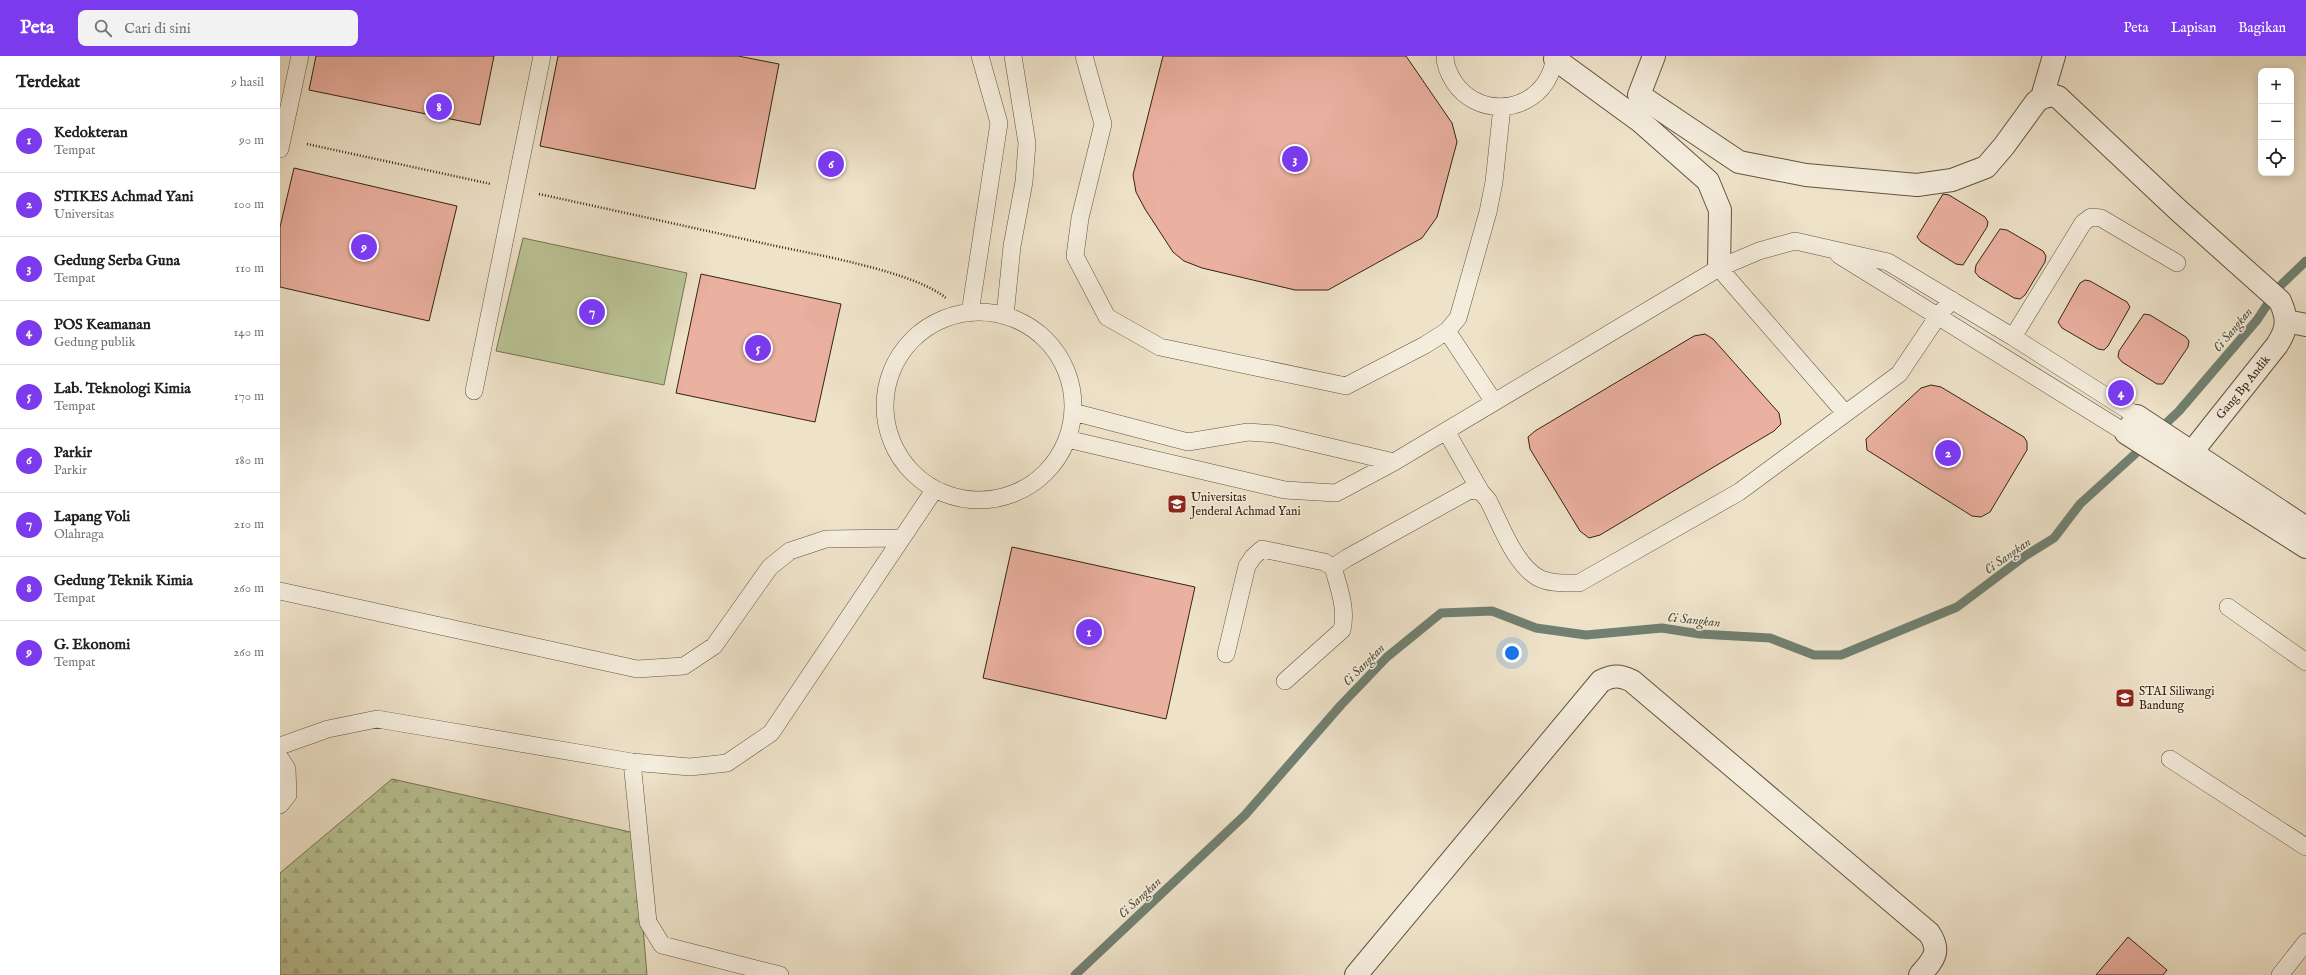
<!DOCTYPE html>
<html lang="id">
<head>
<meta charset="utf-8">
<style>
  :root { --surface:#fff; --page:#f2f2f2; --text:#202124; --muted:#757577; --line:#e0e0e0; --accent:#7c3aed }
  body { margin:0; font-family:"IM FELL English",serif; background:var(--page); color:var(--text) }
  .controls { position:absolute; right:12px; top:12px; display:grid; overflow:hidden; border-radius:8px; box-shadow:0 2px 10px #0003 }
  .controls button { width:36px; height:36px; display:grid; place-items:center; padding:0; border:0; border-bottom:1px solid var(--line); background:var(--surface); color:var(--text); font:20px sans-serif }
  .you { position:absolute; left:1232px; top:597px; width:14px; height:14px; margin:-10px; border:3px solid #fff; border-radius:50%; background:#1a73e8; box-shadow:0 0 0 6px #1a73e833 }
  .badge { display:grid; place-items:center; width:26px; height:26px; border-radius:50%; background:var(--accent); color:#fff; font-size:13px; font-weight:700 }
  .pin { position:absolute; translate:-50% -50%; border:2px solid #fff; box-shadow:0 1px 4px #0006 }
  .list { margin:0; padding:0; list-style:none }
  h2 { display:flex; justify-content:space-between; align-items:center; height:52px; margin:0; padding:0 16px; font-size:17px }
  h2 small { font-size:13px; font-weight:400; color:var(--muted) }
  .list li { display:grid; grid-template-columns:26px 1fr auto; gap:12px; align-items:center; box-sizing:border-box; height:64px; padding:0 16px; border-top:1px solid var(--line) }
  .list b { display:block; font-size:15px; white-space:nowrap }
  .list p { margin:0; font-size:13px; white-space:nowrap; color:var(--muted) }
  .list em { font-size:13px; font-style:normal; color:var(--muted) }
  .icon { flex:none; width:22px; height:22px; fill:none; stroke:currentColor; stroke-width:2; stroke-linecap:round; stroke-linejoin:round }
  .map { position:relative; flex:none; width:2026px; height:919px; overflow:hidden }
  header { display:flex; align-items:center; gap:24px; box-sizing:border-box; height:56px; padding:0 20px; background:var(--accent); color:#fff }
  header strong { font-size:19px }
  nav { display:flex; gap:22px; margin-inline-start:auto; font-size:14px }
  .search { width:280px; height:36px; background:var(--page); display:flex; align-items:center; gap:10px; box-sizing:border-box; padding:0 14px; border-radius:8px; color:var(--muted); font-size:15px }
  main { display:flex }
  aside { flex:1; background:var(--surface) }
  .map>svg:first-child { display:block }
  .forest { fill:url(#forest-firs); stroke:#777452 }
  .garden { fill:#bac395; stroke:#777452 }
  .lines { fill:none; stroke-linecap:round; stroke-linejoin:round }
  .stream { stroke:#718071; stroke-width:9 }
  .building { fill:#eab0a0; stroke:#34240f }
  .service-casing { stroke:#62543e; stroke-width:18 }
  .pedestrian-casing { stroke:#62543e; stroke-width:24 }
  .minor-casing { stroke:#62543e; stroke-width:24 }
  .path { stroke:#34240f; stroke-width:2.5; stroke-dasharray:1 2; stroke-linecap:butt }
  .service { stroke:#f4ecdc; stroke-width:17 }
  .pedestrian { stroke:#f4ecdc; stroke-width:22 }
  .minor { stroke:#f4ecdc; stroke-width:22 }
  .labels { text-anchor:middle; stroke-width:3; stroke-linejoin:round; paint-order:stroke }
  .street-label { font-size:12px; fill:#34240f; stroke:#f4ecdc }
  .poi-label { font-size:12px; fill:#34240f; stroke:#f4ecdc; text-anchor:start }
  .water-label { font-size:13px; font-style:italic; fill:#535240; stroke:#f4ecdc }
</style>
</head>
<body>
<header>
<strong>Peta</strong>
<div class="search"><svg class="icon" aria-label="search" viewBox="0 0 24 24"><circle cx="10" cy="10" r="6"/><path d="M15 15l6 6"/></svg>Cari di sini</div>
<nav><a>Peta</a><a>Lapisan</a><a>Bagikan</a></nav>
</header>
<main>
<aside>
<h2>Terdekat<small>9 hasil</small></h2>
<ul class="list">
<li><span class="badge">1</span><div><b>Kedokteran</b><p>Tempat</p></div><em>90 m</em></li>
<li><span class="badge">2</span><div><b>STIKES Achmad Yani</b><p>Universitas</p></div><em>100 m</em></li>
<li><span class="badge">3</span><div><b>Gedung Serba Guna</b><p>Tempat</p></div><em>110 m</em></li>
<li><span class="badge">4</span><div><b>POS Keamanan</b><p>Gedung publik</p></div><em>140 m</em></li>
<li><span class="badge">5</span><div><b>Lab. Teknologi Kimia</b><p>Tempat</p></div><em>170 m</em></li>
<li><span class="badge">6</span><div><b>Parkir</b><p>Parkir</p></div><em>180 m</em></li>
<li><span class="badge">7</span><div><b>Lapang Voli</b><p>Olahraga</p></div><em>210 m</em></li>
<li><span class="badge">8</span><div><b>Gedung Teknik Kimia</b><p>Tempat</p></div><em>260 m</em></li>
<li><span class="badge">9</span><div><b>G. Ekonomi</b><p>Tempat</p></div><em>260 m</em></li>
</ul>
</aside>
<div class="map">
<svg width="2026" height="919" viewBox="0 0 2026 919">
  <defs>
    <pattern id="forest-firs" width="22" height="20" patternUnits="userSpaceOnUse"><rect width="22" height="20" fill="#bac395"/><path d="M5 1l3.5 6h-7zM16 11l3.5 6h-7z" fill="#a0a77f"/></pattern>
  </defs>
  <rect width="100%" height="100%" fill="#eee2c9"/>
  <filter id="stains"><feTurbulence type="fractalNoise" baseFrequency=".005" numOctaves="4"/><feColorMatrix values="0 0 0 0 .2 0 0 0 0 .09 0 0 0 0 .02 0 0 0 .5 -.17"/></filter>
  <radialGradient id="worn" r=".72"><stop offset=".6" stop-color="#630" stop-opacity="0"/><stop offset="1" stop-color="#630" stop-opacity=".3"/></radialGradient>
  <path class="forest" d="M112 723 355 777 367 919H0V817Z"/>
  <path class="garden" d="M243 182 407 217 384 329 216 295Z"/>
  <g class="lines">
    <path class="stream" d="M1879 374 1899 355 1977 264 1999 231 2026 205
      M795 919 965 759 1061 649 1107 601 1161 557 1212 555 1256 572 1306 579 1382 572 1420 578 1490 582 1534 599H1561L1677 551 1745 500 1774 482 1800 448 1865 389"/>
  </g>
  <path class="building" d="M36 0H214L200 69 29 34Z
    M278 0H458L499 8 475 133 260 90Z
    M883 0H1126L1172 67 1177 86 1157 161 1142 182 1048 234H1015L922 212 904 205 893 196 865 153 856 136 853 119Z
    M14 112 177 150 149 265 0 231V171Z
    M1663 138 1669 139 1705 161 1708 166 1707 171 1683 209 1676 208 1641 186 1637 181Z
    M1720 173 1727 174 1763 195 1766 200 1765 206 1745 239 1740 243 1734 242 1699 221 1695 216 1696 209Z
    M421 218 561 248 535 366 396 337Z
    M1805 224 1810 225 1847 246 1850 251 1828 290 1824 294 1818 293 1782 272 1778 266 1800 227Z
    M1864 258 1870 259 1906 281 1909 285 1908 291 1883 328H1877L1842 306 1838 301 1839 295Z
    M1425 278 1433 283 1499 357 1501 368 1494 375 1320 479 1309 482 1300 475 1250 393 1248 381 1255 375 1414 280Z
    M1651 329 1661 331 1744 381 1747 386V394L1710 456 1701 461 1692 460 1587 394 1586 383 1641 332Z
    M732 491 915 531 886 663 703 622Z
    M1848 881 1887 914 1883 919H1816Z"/>
  <g class="lines">
    <g class="service-casing">
      <path id="service" d="M804 0 823 68 800 162 795 200 827 261 880 291 1066 330 1145 289 1167 275 1178 262 1208 156 1214 126 1222 51
        M1165 0C1165 9 1169 18 1174 26 1196 59 1244 59 1266 26 1270 19 1275 9 1274 0
        M0 93 20 0
        M1559 199 1846 377
        M1439 212 1565 357
        M605 350a94 94 0 1 1 188 0a94 94 0 1 1-188 0Z
        M690 257 719 67 700 0
        M725 260 732 190 744 126 747 87 733 0
        M1167 275 1214 346
        M1733 281 1803 167 1811 161 1821 162 1897 207
        M194 335 262 0
        M793 356 908 386 968 376 995 378 1114 406
        M1166 375 1201 436
        M787 383 1005 434 1056 437 1114 406 1439 212 1479 195 1515 185 1608 206 1733 281 1857 360
        M0 535 357 613 404 610 434 590 490 511 510 495 546 483 621 482
        M1948 551 2026 606
        M946 598 967 510 973 501 982 493 1044 506 1053 511
        M1005 625 1062 574C1067 552 1059 533 1053 511L1067 502 1190 434 1201 436 1208 444C1220 467 1234 507 1257 521 1269 528 1286 527 1299 527L1459 436 1619 318 1658 260 1672 244
        M0 690 48 673 97 663 352 706 410 711 447 707 491 677 655 433
        M0 702 7 713 8 739 0 749
        M1890 703 2026 791
        M352 706 368 866 382 889 500 919
        M2000 919 2026 886"/>
    </g>
    <g class="pedestrian-casing">
      <path id="pedestrian" d="M1275 3 1360 65 1428 125 1440 154 1439 212"/>
    </g>
    <g class="minor-casing">
      <path id="minor" d="M1374 0 1359 39 1459 106 1526 119 1637 129 1672 124 1706 111 1724 90 1756 46C1763 40 1770 38 1778 41L1897 153 2000 245C2008 263 2008 272 1997 289L1900 411
        M1762 41 1774 0
        M2006 265 2026 269
        M2026 472 1857 360 1846 377 2026 491
        M1076 919 1321 625C1333 619 1340 619 1352 625L1649 877C1662 896 1653 904 1640 919"/>
    </g>
    <path class="path" d="M27 88 211 128
      M259 138C337 155 414 172 491 189 533 198 637 216 667 243"/>
    <use href="#service" class="service"/>
    <use href="#pedestrian" class="pedestrian"/>
    <use href="#minor" class="minor"/>
  </g>
  <defs>
    <g id="university-square" transform="scale(1)"><rect x="-9" y="-9" width="18" height="18" rx="4" fill="#8f2418" stroke="#f4ecdc"/><path d="M0-5L7-2L0 1L-7-2ZM-4 1L0 2.5L4 1V4Q0 6-4 4Z" fill="#fff"/></g>
  </defs>
  <g fill-rule="evenodd">
    <use href="#university-square" x="897" y="448"/>
    <use href="#university-square" x="1845" y="642"/>
  </g>
  <g class="labels">
    <g class="street-label">
      <text transform="translate(1963 331) rotate(-51)" y="4">Gang Bp Andik</text>
    </g>
    <g class="poi-label">
      <text x="911" y="445">Universitas<tspan x="911" dy="14">Jenderal Achmad Yani</tspan></text>
      <text x="1859" y="639">STAI Siliwangi<tspan x="1859" dy="14">Bandung</tspan></text>
    </g>
    <g class="water-label">
      <text transform="translate(1952 273) rotate(-50)" y="5">Ci Sangkan</text>
      <text transform="translate(1727 499) rotate(-35)" y="5">Ci Sangkan</text>
      <text transform="translate(1414 563) rotate(6)" y="5">Ci Sangkan</text>
      <text transform="translate(1083 608) rotate(-45)" y="5">Ci Sangkan</text>
      <text transform="translate(859 841) rotate(-43)" y="5">Ci Sangkan</text>
    </g>
  </g>
  <rect width="100%" height="100%" filter="url(#stains)"/>
  <rect width="100%" height="100%" fill="url(#worn)"/>
</svg>
<div class="controls">
<button>+</button>
<button>−</button>
<button><svg class="icon" aria-label="locate" viewBox="0 0 24 24"><circle cx="12" cy="12" r="6"/><path d="M12 2v4M12 18v4M2 12h4M18 12h4"/></svg></button>
</div>
<div class="you"></div>
<div class="pin badge" style="left:809px;top:576px">1</div>
<div class="pin badge" style="left:1668px;top:397px">2</div>
<div class="pin badge" style="left:1015px;top:103px">3</div>
<div class="pin badge" style="left:1841px;top:337px">4</div>
<div class="pin badge" style="left:478px;top:292px">5</div>
<div class="pin badge" style="left:551px;top:108px">6</div>
<div class="pin badge" style="left:312px;top:256px">7</div>
<div class="pin badge" style="left:159px;top:51px">8</div>
<div class="pin badge" style="left:84px;top:191px">9</div>
</div>
</main>
</body>
</html>
